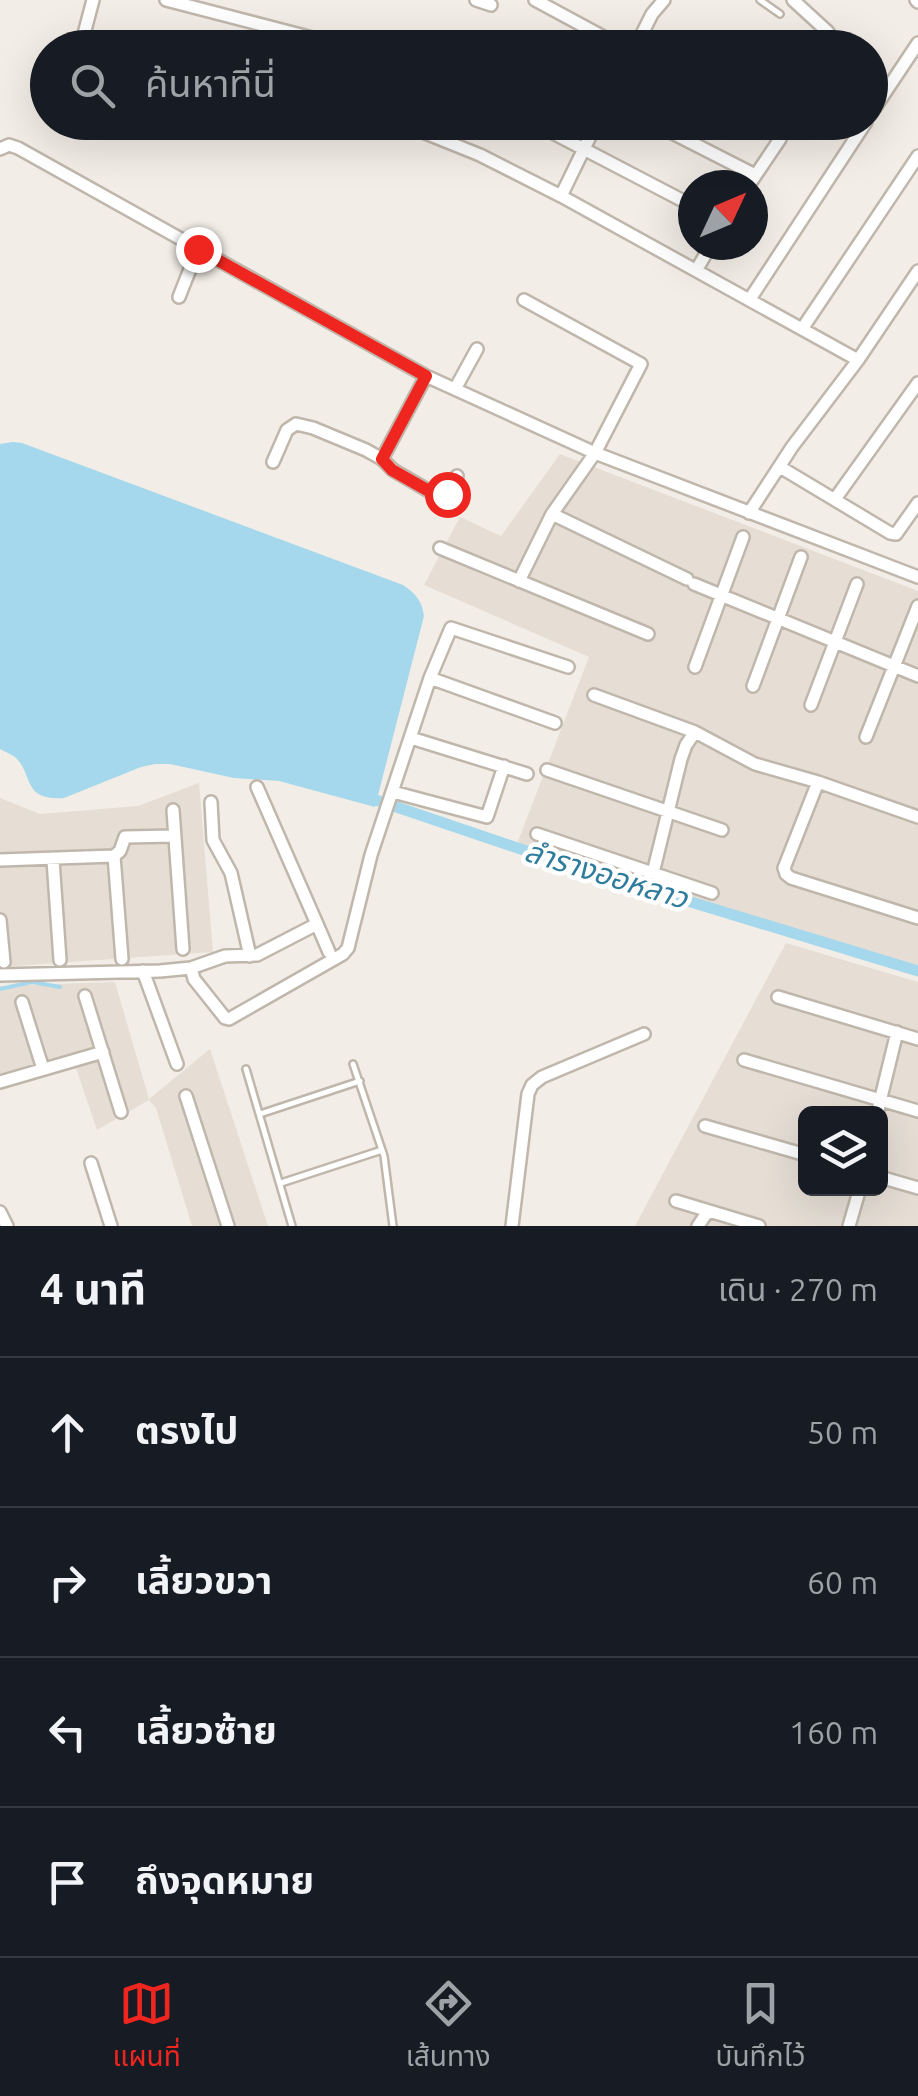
<!DOCTYPE html>
<html lang="th">
<head>
<meta charset="utf-8">
<style>
  :root { --surface:#171b24; --page:#20242c; --text:#f1f3f6; --muted:#9ea1a6; --line:#363941; --accent:#ef2620 }
  body { margin:0; font-family:Ubuntu,"Noto Sans Thai",sans-serif; background:var(--page); color:var(--text) }
  .controls { position:absolute; right:30px; bottom:30px; display:grid; overflow:hidden; border-radius:15px; box-shadow:0 10px 40px #0002 }
  .controls button { width:90px; height:90px; display:grid; place-items:center; padding:0; border:0; border-bottom:2px solid var(--line); background:var(--surface); color:var(--text); font:50px sans-serif }
  .compass { position:absolute; left:678px; top:170px; width:90px; height:90px; border-radius:50%; background:var(--surface); box-shadow:0 10px 40px #0002; rotate:46deg }
  .stop { position:absolute; width:30px; height:30px; margin:-22px; border:8px solid #ef2620; border-radius:50%; background:#fff }
  .stop.end { background:#ef2620; border-color:#fff; box-shadow:0 2px 10px #0008 }
  .list { margin:0; padding:0; list-style:none }
  h2 { display:flex; justify-content:space-between; align-items:center; height:130px; margin:0; padding:0 40px; font-size:42px }
  h2 small { font-size:32px; font-weight:400; color:var(--muted) }
  .list li { display:grid; grid-template-columns:65px 1fr auto; gap:30px; align-items:center; box-sizing:border-box; height:150px; padding:0 40px; border-top:2px solid var(--line) }
  .list b { display:block; font-size:38px; white-space:nowrap }
  .list em { font-size:32px; font-style:normal; color:var(--muted) }
  .icon { flex:none; width:55px; height:55px; fill:none; stroke:currentColor; stroke-width:2; stroke-linecap:round; stroke-linejoin:round }
  .map { position:relative; flex:none; width:918px; height:1226px; overflow:hidden }
  .search { position:absolute; background:var(--surface); box-shadow:0 10px 40px #0002; left:30px; right:30px; top:30px; height:110px; display:flex; align-items:center; gap:25px; box-sizing:border-box; padding:0 35px; border-radius:55px; color:var(--muted); font-size:38px }
  .sheet { height:730px; background:var(--surface) }
  nav { display:flex; justify-content:space-around; align-items:center; box-sizing:border-box; height:140px; border-top:2px solid var(--line); background:var(--surface); font-size:28px; color:var(--muted) }
  nav a { display:grid; justify-items:center; gap:5px }
  nav .on { color:var(--accent) }
  .map>svg:first-child { display:block }
  .residential { fill:#e6ded5; fill-rule:evenodd }
  .water { fill:#a5d8ec }
  .lines { fill:none; stroke-linecap:round; stroke-linejoin:round }
  .stream { stroke:#a5d8ec; stroke-width:4 }
  .canal { stroke:#a5d8ec; stroke-width:11 }
  .lane-casing { stroke:#c0b7ac; stroke-width:10 }
  .street-casing { stroke:#c0b7ac; stroke-width:16 }
  .lane { stroke:#fff; stroke-width:5 }
  .street { stroke:#fff; stroke-width:11 }
  .route { stroke:#ef2620; stroke-width:12 }
  .labels { text-anchor:middle; stroke-width:9; stroke-linejoin:round; paint-order:stroke }
  .water-label { font-size:30px; font-style:italic; fill:#307c9c; stroke:#fff }
</style>
</head>
<body>
<div class="map">
<svg width="918" height="1226" viewBox="0 0 918 1226">
  <rect width="100%" height="100%" fill="#f2ede6"/>
  <path class="residential" d="M560 454 918 591V973L515 849 589 657 424 585 460 517 501 536Z
    M199 783 213 952 0 967V798L40 814 138 806Z
    M786 943 918 982V1226H635ZM806 1114H880V1188H806Z
    M115 982 149 1099 210 1049 268 1226H192L156 1108 149 1100 97 1130 75 1065 0 1087V986Z"/>
  <path class="water" d="M13 442 22 443 403 585C416 594 422 601 424 616L375 807 279 781 234 778 170 764H155L141 767 64 798C21 801 34 774 15 757 11 754 5 752 0 749V444Z"/>
  <g class="lines">
    <path class="stream" d="M0 989 32 982 60 987"/>
    <path class="canal" d="M364 796 550 859 918 971"/>
    <g class="lane-casing">
      <path id="lane" d="M760 0 780 14
        M353 1064 384 1156 393 1226
        M246 1069 292 1226
        M260 1114 360 1081
        M281 1183 382 1150"/>
    </g>
    <g class="street-casing">
      <path id="street" d="M93 0 84 34 86 38 118 48
        M166 0 351 48
        M476 0 491 5
        M535 0 624 48
        M793 0 828 32
        M916 0 918 2
        M503 46 506 48
        M635 48 652 14 664 0
        M870 115 918 43
        M398 122 480 155 561 196 858 360
        M532 122 693 206
        M651 122 755 175
        M0 149 9 145 18 148 426 376 595 453 918 577
        M749 185 780 139 781 129 776 122
        M561 196 597 122
        M697 269 711 245
        M179 297 198 249
        M750 299 866 122
        M802 329 918 156
        M455 389 477 349
        M382 459 426 376
        M273 462 287 430 296 424 313 428 366 450 382 459 393 470 436 495 442 496 447 494 457 476
        M780 467 890 533 896 534 918 503
        M835 499 918 383
        M749 513 792 447 858 360 918 271
        M552 514 687 579
        M440 548 648 634
        M519 581 552 514 595 453 641 364 524 300
        M694 584 918 676
        M695 667 743 537
        M430 678 555 723
        M753 686 801 557
        M594 695 695 732 755 764 818 782 918 817
        M811 705 857 584
        M866 737 918 606
        M411 738 527 774
        M547 770 722 830
        M818 782 784 868 786 874 791 878 918 918
        M393 792 487 817 504 766
        M211 802 213 840 231 873 250 956
        M173 810 183 949
        M537 834 712 893
        M114 856 122 959
        M0 860 114 856 120 851 125 837 174 836
        M53 860 60 960
        M653 873 681 759 686 745 695 732
        M0 920 4 962
        M317 924 329 952
        M191 968 194 979 225 1018 229 1019 343 954 348 948 371 855 430 678 451 628 568 667
        M143 971 177 1064
        M0 975 160 971 191 968 225 956 257 955 317 924 257 787
        M85 996 121 1112
        M778 997 918 1039
        M22 1002 43 1069
        M744 1060 918 1111
        M0 1082 103 1052
        M186 1096 228 1226
        M877 1114 897 1032
        M705 1126 806 1155
        M91 1163 111 1226
        M880 1177 918 1188
        M676 1201 759 1226
        M0 1212 7 1226
        M512 1226 528 1094 532 1085 542 1077 644 1034
        M698 1226 708 1211
        M849 1226 860 1188"/>
    </g>
    <use href="#lane" class="lane"/>
    <use href="#street" class="street"/>
  </g>
  <g class="lines">
    <path class="route" d="M198 249 426 376 382 459 392 470 436 495 442 496 447 494"/>
  </g>
  <g class="labels">
    <g class="water-label">
      <text transform="translate(606 875) rotate(17)" y="10">ลำรางออหลาว</text>
    </g>
  </g>
</svg>
<div class="controls">
<button><svg class="icon" aria-label="layers" viewBox="0 0 24 24"><path d="M12 4l9 5-9 5-9-5zM3 14l9 5 9-5"/></svg></button>
</div>
<svg class="compass" viewBox="-18 -18 36 36"><path d="M0-13l5 13h-10z" fill="#e53935"/><path d="M0 13l5-13h-10z" fill="#9ea1a6"/></svg>
<div class="stop" style="left:447px;top:494px"></div>
<div class="stop end" style="left:198px;top:249px"></div>
<div class="search"><svg class="icon" aria-label="search" viewBox="0 0 24 24"><circle cx="10" cy="10" r="6"/><path d="M15 15l6 6"/></svg>ค้นหาที่นี่</div>
</div>
<section class="sheet">
<h2>4 นาที<small>เดิน · 270 m</small></h2>
<ul class="list">
<li><svg class="icon" aria-label="ahead" viewBox="0 0 24 24"><path d="M12 20V5M6 11l6-6 6 6"/></svg><div><b>ตรงไป</b></div><em>50 m</em></li>
<li><svg class="icon" aria-label="right" viewBox="0 0 24 24"><path d="M7 20v-9h11M14 6l5 5-5 5"/></svg><div><b>เลี้ยวขวา</b></div><em>60 m</em></li>
<li><svg class="icon" aria-label="left" viewBox="0 0 24 24"><path d="M17 20v-9H6M10 6l-5 5 5 5"/></svg><div><b>เลี้ยวซ้าย</b></div><em>160 m</em></li>
<li><svg class="icon" aria-label="arrive" viewBox="0 0 24 24"><path d="M6 21V4h12l-3 4 3 4H6"/></svg><div><b>ถึงจุดหมาย</b></div></li>
</ul>
</section>
<nav>
<a class="on"><svg class="icon" aria-label="map" viewBox="0 0 24 24"><path d="M3 6l6-2 6 2 6-2v14l-6 2-6-2-6 2zM9 4v14M15 6v14"/></svg>แผนที่</a>
<a><svg class="icon" aria-label="directions" viewBox="0 0 24 24"><path d="M12 3l9 9-9 9-9-9zM9 14v-3h6M13 9l2 2-2 2"/></svg>เส้นทาง</a>
<a><svg class="icon" aria-label="saved" viewBox="0 0 24 24"><path d="M7 4h10v16l-5-4-5 4z"/></svg>บันทึกไว้</a>
</nav>
</body>
</html>
